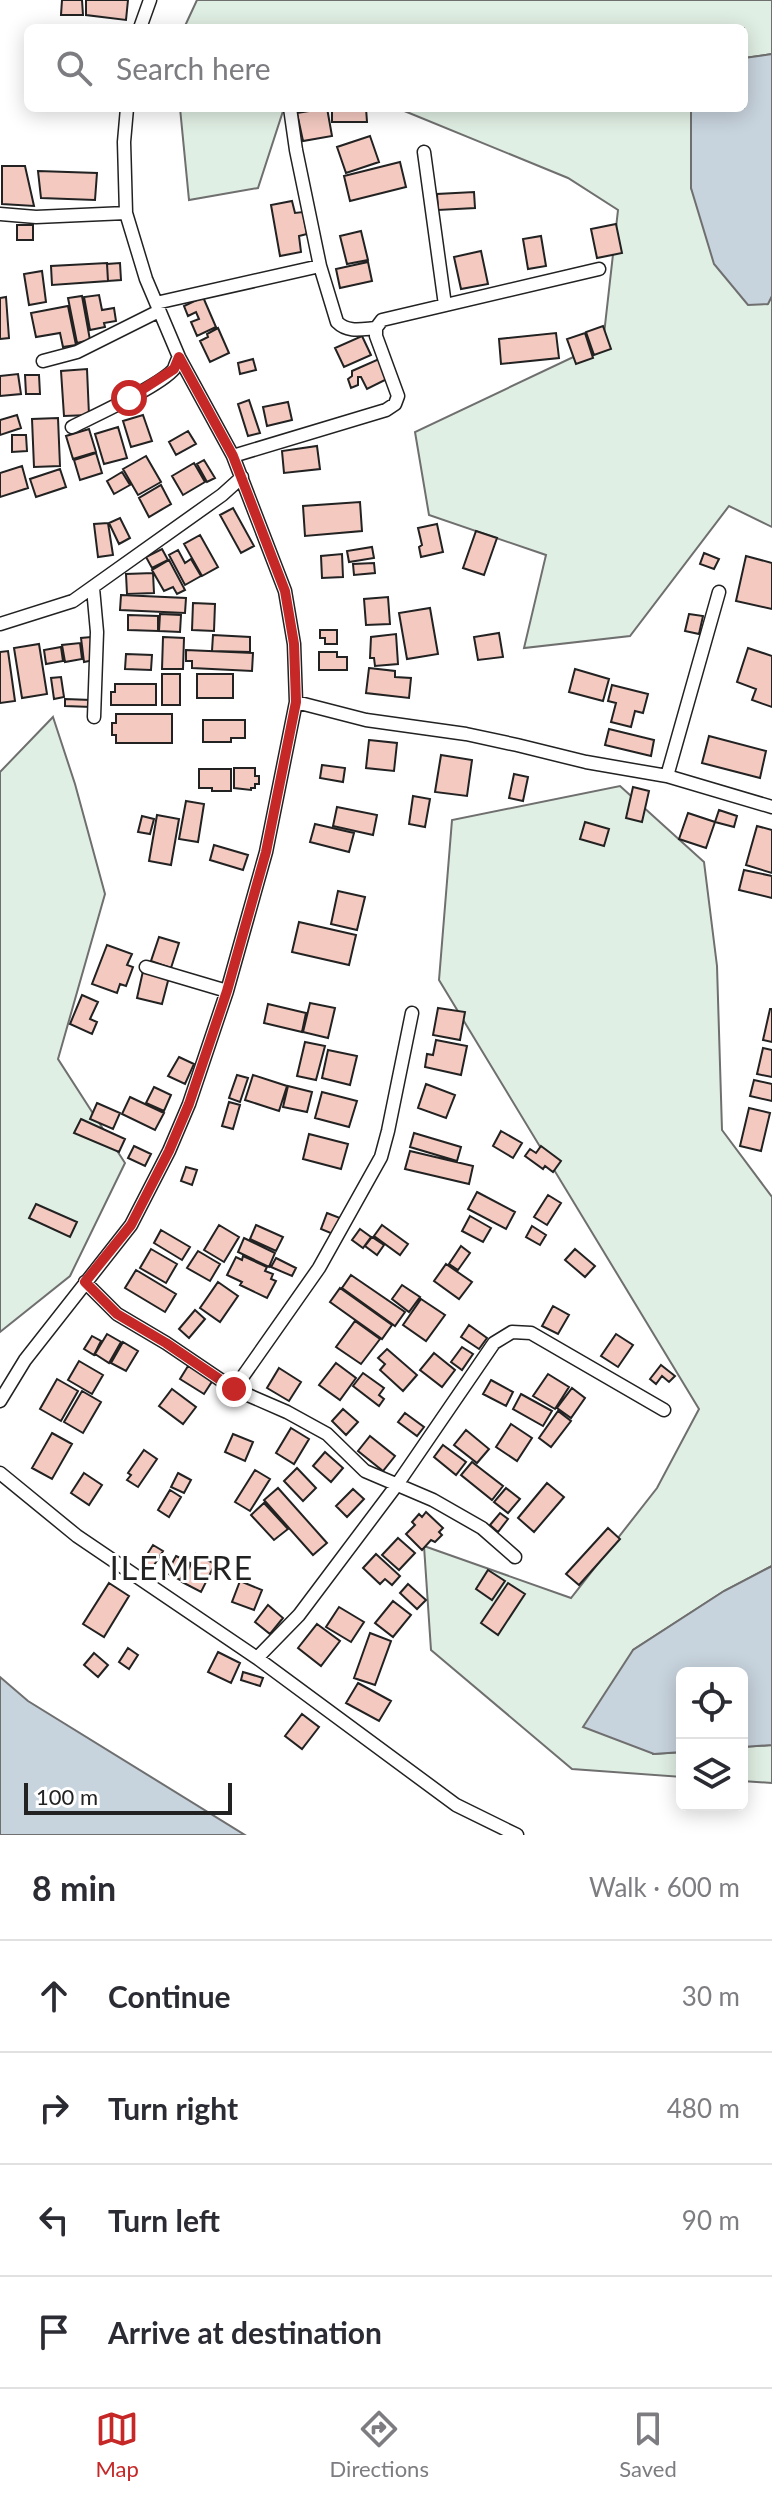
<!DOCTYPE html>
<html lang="en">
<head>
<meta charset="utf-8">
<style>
  :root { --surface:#fff; --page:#f2f2f3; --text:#2b2b33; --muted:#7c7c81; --line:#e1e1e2; --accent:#c62828 }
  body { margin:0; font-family:Lato,sans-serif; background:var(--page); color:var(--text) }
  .controls { position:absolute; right:24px; bottom:24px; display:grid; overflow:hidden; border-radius:12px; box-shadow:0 4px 20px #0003 }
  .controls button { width:72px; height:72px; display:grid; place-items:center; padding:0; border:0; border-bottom:2px solid var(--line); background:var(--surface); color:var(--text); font:40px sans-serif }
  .scale { position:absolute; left:24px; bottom:20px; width:208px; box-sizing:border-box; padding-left:8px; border:4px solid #222; border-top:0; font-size:22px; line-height:28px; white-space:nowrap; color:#222; -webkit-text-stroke:6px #fff; paint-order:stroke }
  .stop { position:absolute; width:24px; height:24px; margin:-18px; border:6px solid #c62828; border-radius:50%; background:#fff }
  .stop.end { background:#c62828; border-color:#fff; box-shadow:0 2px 8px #0008 }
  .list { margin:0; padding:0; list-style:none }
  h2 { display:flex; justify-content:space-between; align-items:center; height:104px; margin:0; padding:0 32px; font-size:34px }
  h2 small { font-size:26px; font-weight:400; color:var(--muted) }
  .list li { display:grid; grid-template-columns:52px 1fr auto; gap:24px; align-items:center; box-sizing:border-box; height:112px; padding:0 32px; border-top:2px solid var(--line) }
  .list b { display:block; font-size:30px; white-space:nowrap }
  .list em { font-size:26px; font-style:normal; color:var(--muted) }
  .icon { flex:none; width:44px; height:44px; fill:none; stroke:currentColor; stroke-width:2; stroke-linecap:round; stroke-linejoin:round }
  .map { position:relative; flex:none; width:772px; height:1835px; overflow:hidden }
  .search { position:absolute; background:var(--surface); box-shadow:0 4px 20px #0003; left:24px; right:24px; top:24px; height:88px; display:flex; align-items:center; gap:20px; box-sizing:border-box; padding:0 28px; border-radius:12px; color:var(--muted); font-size:30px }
  .sheet { height:552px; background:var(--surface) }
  nav { display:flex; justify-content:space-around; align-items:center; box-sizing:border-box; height:112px; border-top:2px solid var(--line); background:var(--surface); font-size:22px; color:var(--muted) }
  nav a { display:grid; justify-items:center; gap:4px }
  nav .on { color:var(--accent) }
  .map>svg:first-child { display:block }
  .green { fill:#e0efe3; stroke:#6f6f6f; stroke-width:2 }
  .water { fill:#c7d3dd; stroke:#6f6f6f; stroke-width:2 }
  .building { fill:#f3c9c0; stroke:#222; stroke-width:2 }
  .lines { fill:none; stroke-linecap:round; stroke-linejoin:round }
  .street-casing { stroke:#222; stroke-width:15 }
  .street { stroke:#fff; stroke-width:12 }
  .route { stroke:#c62828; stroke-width:10 }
  .labels { text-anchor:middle; stroke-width:6; stroke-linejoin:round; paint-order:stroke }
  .quarter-label { font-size:32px; letter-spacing:2px; fill:#222; stroke:#fff }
</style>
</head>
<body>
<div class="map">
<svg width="772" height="1835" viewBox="0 0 772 1835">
  <rect width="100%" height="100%" fill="#fff"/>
  <path class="green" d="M197 0H772V54L744 58V28H184Z
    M180 108H284L258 188 189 200Z
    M397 108H691V188L767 304 772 296V527L729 506 630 636 524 648 546 555 429 515 415 432 603 343 618 210 568 178Z
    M53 717 75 784 105 894 58 1059 125 1163 70 1276 0 1332V772Z
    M620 786 704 862 717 966 722 1130 772 1197V1566L724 1591 633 1650 653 1754 682 1752V1777L572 1769 431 1650 424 1546 571 1598 657 1488 699 1409 439 980 452 820Z
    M772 1745V1783L742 1781V1747Z"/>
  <path class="water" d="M772 54V296L768 304 748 305 714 264 691 188V108H744V58Z
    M772 1566V1745L742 1747V1673H682V1752L654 1754 583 1727 633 1650 724 1591Z
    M0 1677 28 1701 245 1835H0Z"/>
  <path class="building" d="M62 0H82L83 15H61Z
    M86 0H128L126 20 86 15Z
    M327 108 332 136 303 141 297 113Z
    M332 108H366L367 122H332Z
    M370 136 379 162 346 173 337 147Z
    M400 162 406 187 350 201 344 176Z
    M2 166H25L34 206 2 204Z
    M38 171 97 173 95 200 41 198Z
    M474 192 475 208 438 210 437 194Z
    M292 201 295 213 303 212 307 234 299 236 301 252 280 256 271 205Z
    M616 224 622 253 597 258 591 229Z
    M17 225H33V240H17Z
    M361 231 368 260 347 264 340 236Z
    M541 236 546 266 528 269 523 239Z
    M481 251 488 284 461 289 454 257Z
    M368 262 372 281 340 288 336 269Z
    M107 263 108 281 52 285 51 266Z
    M120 263 121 280 108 281 107 264Z
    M42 271 46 302 29 305 24 274Z
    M99 295 102 310 114 308 116 321 104 323 105 327 90 330 84 297Z
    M82 296 90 340 77 343 68 298Z
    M6 297 9 338 0 339V298Z
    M203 297 216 327 197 336 191 322 199 319 196 312 188 316 184 306Z
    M68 306 76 345 63 347 60 333 36 337 31 313Z
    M603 326 611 349 594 355 586 332Z
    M218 328 229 353 210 362 200 341 208 337 207 334Z
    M556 333 559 358 501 364 499 339Z
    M585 333 593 358 576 364 567 339Z
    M362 336 371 355 344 367 335 348Z
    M253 359 256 370 240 374 238 363Z
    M379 359 387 379 367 389 361 377H358V385L351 388 348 379 352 376V371Z
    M87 369 89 415 64 416 61 371Z
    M18 374 21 394 0 396V376Z
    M25 375H39L40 394H26Z
    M249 400 260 433 248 436 238 404Z
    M288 402 292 420 267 426 263 407Z
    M17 415 21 428 0 435V420Z
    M143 415 152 441 131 447 123 421Z
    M58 418 60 466 34 467 32 419Z
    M118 427 127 458 104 464 95 434Z
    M89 429 96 452 73 459 66 436Z
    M188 431 196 444 176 455 169 442Z
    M12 435H26L27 451 12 452Z
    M317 446 320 469 284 473 282 451Z
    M96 453 102 473 80 480 74 460Z
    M146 456 161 482 138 495 123 469Z
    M204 460 215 478 207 482 197 464Z
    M194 463 205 482 183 495 172 476Z
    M22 466 28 488 0 497V473Z
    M60 469 66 487 36 497 30 479Z
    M122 472 130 485 114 494 107 481Z
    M161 485 171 504 149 517 139 498Z
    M360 502 362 531 305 536 303 506Z
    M233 508 254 546 241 553 220 515Z
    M120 518 130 538 119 544 109 523Z
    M108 523 113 555 98 557 94 524Z
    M437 524 443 552 421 557 419 547 422 545 418 528Z
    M476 531 497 538 484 575 463 568Z
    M200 535 218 567 202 576 184 544Z
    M372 547 374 558 349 562 347 551Z
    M162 549 168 560 152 568 146 557Z
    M178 550 185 563 191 559 201 576 185 585 169 555Z
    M704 553 719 559 714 569 700 564Z
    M342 554 343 577 322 578 321 556Z
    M746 556 772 563V609L736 601Z
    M169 560 185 590 177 594 173 587 164 591 152 570Z
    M374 563 375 573 354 575 353 564Z
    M153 573 154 593 127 594 126 574Z
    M121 595 186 598 185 613 120 610Z
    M388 597 390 624 366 625 364 599Z
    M193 603 215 604 214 631 192 630Z
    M430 608 438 654 407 659 399 613Z
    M160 614 181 615 180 632 159 631Z
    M689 614 703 616 699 634 685 631Z
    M128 615 158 616V631L128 630Z
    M320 630H337V644H325V638H320Z
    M499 633 503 657 478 660 474 637Z
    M396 634 398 664 375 666 374 658H370L371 637Z
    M213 635 250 637V652L212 651Z
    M91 637 94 660 84 662 81 638Z
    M163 637 184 638 183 669H162Z
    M80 643 82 659 65 662 62 645Z
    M39 644 47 694 22 698 14 648Z
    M61 647 63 661 46 664 44 650Z
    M748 648 772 656V707L752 700 756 689 737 682Z
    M186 650 253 653 252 671 192 668V661H186Z
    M8 651 15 701 0 703V652Z
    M319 652H337V657H347V670H319Z
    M126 654 152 655 151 670 125 669Z
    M369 668 395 671V677L411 678 409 698 366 693Z
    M575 669 609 679 603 701 569 692Z
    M162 674H180V705H162Z
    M197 674H233V698H197Z
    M61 677 64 697 54 699 51 678Z
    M115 684H156V705H111V692H115Z
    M612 685 648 694 643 713 635 711 631 727 611 722 616 703 608 701Z
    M65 699 91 700V707L65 706Z
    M116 714H172V743H116V735H112V723H116Z
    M203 720H245V738H231V742H203Z
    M609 729 654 740 651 756 605 745Z
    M709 736 766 751 760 778 702 763Z
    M369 740 397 743 394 771 366 768Z
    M441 755 472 760 467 796 435 792Z
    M322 765 345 768 343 782 320 778Z
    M234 768H255V776H259V784H255V788H251V790L234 788Z
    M199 769H231V791H212V788H199Z
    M514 774 528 777 523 801 509 798Z
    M633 787 649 791 642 822 626 818Z
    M413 796 430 799 425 827 409 824Z
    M186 801 204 804 198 842 179 839Z
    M337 807 377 815 373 835 333 826Z
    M719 810 737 816 734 827 715 822Z
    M688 813 715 822 706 848 679 839Z
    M157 815 179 819 171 865 149 861Z
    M142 816 154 819 150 834 138 832Z
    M585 822 609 829 604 846 580 839Z
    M315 824 354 833 349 852 310 842Z
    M757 826 772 830V873L746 865Z
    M214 845 248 855 243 870 210 860Z
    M744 870 772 876V898L739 890Z
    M338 891 365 897 357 930 331 924Z
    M299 922 356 935 349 965 292 952Z
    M159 937 179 943 171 968 151 961Z
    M107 945 132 954 127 965 133 967 126 986 120 984 117 993 92 984Z
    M143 971 169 977 162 1004 137 998Z
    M82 995 98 1002 90 1019 97 1022 92 1034 70 1024Z
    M310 1003 335 1008 328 1038 303 1032Z
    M268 1004 306 1013 302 1032 264 1023Z
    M438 1008 465 1012 460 1040 433 1035Z
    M770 1009H772V1042L763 1040Z
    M436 1040 467 1046 461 1075 425 1067 427 1054 433 1055Z
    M305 1042 325 1046 316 1080 297 1076Z
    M763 1048 772 1050V1077L757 1074Z
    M328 1050 357 1056 350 1085 322 1078Z
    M179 1057 194 1064 185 1084 168 1076Z
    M237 1075 248 1078 240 1102 229 1098Z
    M253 1075 287 1086 279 1111 245 1100Z
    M754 1080 772 1084V1101L750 1096Z
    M426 1084 455 1095 446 1118 418 1108Z
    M288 1086 312 1092 307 1112 283 1107Z
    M154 1087 171 1095 164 1111 146 1103Z
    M322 1092 357 1101 349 1127 315 1118Z
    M130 1097 164 1113 155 1130 122 1114Z
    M229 1102 240 1105 233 1129 222 1126Z
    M97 1103 120 1113 113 1129 90 1119Z
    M749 1108 770 1113 761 1151 740 1146Z
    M81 1119 125 1139 119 1152 74 1133Z
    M501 1131 522 1143 513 1158 493 1146Z
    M414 1133 461 1147 457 1161 410 1147Z
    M309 1134 348 1144 341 1169 303 1159Z
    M134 1146 151 1154 145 1166 128 1158Z
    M541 1146 561 1161 553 1172 545 1166 543 1169 525 1156 530 1149 536 1153Z
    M410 1151 473 1166 469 1184 405 1169Z
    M186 1167 197 1170 192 1185 181 1181Z
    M477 1192 515 1212 506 1229 468 1209Z
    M548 1195 561 1203 547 1225 534 1217Z
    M36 1204 77 1222 70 1237 29 1218Z
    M327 1213 340 1218 333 1234 321 1229Z
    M470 1216 491 1228 483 1242 462 1231Z
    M219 1225 239 1237 224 1262 204 1250Z
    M256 1225 283 1237 276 1251 250 1239Z
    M382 1225 408 1244 400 1255 374 1236Z
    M532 1226 546 1235 540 1245 526 1237Z
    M360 1229 371 1237 363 1248 352 1240Z
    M161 1230 190 1247 182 1260 154 1243Z
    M372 1237 384 1245 377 1255 365 1246Z
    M244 1238 275 1253 269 1267 238 1252Z
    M461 1246 470 1253 458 1270 449 1264Z
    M151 1249 177 1264 166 1283 140 1268Z
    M575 1249 595 1266 585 1277 565 1260Z
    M198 1251 220 1264 210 1281 187 1268Z
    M243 1256 267 1267 265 1271 273 1274 271 1279 276 1281 267 1298 240 1285 242 1282 227 1275 236 1257 242 1260Z
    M276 1258 296 1268 292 1276 271 1267Z
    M446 1264 472 1282 459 1299 434 1281Z
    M136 1270 176 1294 165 1312 125 1288Z
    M351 1275 405 1312 395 1326 342 1288Z
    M218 1282 238 1296 220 1322 200 1308Z
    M402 1285 420 1297 409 1312 392 1299Z
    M340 1288 392 1325 382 1339 330 1302Z
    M421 1299 445 1315 426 1341 403 1325Z
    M553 1306 569 1315 558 1334 542 1326Z
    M195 1310 205 1319 189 1338 179 1329Z
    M355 1321 380 1339 361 1364 336 1347Z
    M469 1325 487 1338 479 1349 461 1337Z
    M107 1334 121 1342 109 1363 95 1354Z
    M616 1334 633 1345 618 1367 601 1356Z
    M92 1336 101 1341 94 1355 84 1349Z
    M123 1342 138 1351 126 1371 111 1363Z
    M462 1347 473 1354 462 1370 451 1362Z
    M387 1349 417 1375 403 1391 380 1370 385 1364 378 1358Z
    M434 1353 455 1370 442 1387 420 1370Z
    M79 1361 103 1375 92 1394 68 1380Z
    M336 1363 356 1378 340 1400 319 1385Z
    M661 1365 675 1376 669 1382 662 1376 656 1384 650 1379Z
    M188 1366 213 1380 204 1394 180 1379Z
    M279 1368 301 1382 289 1401 267 1388Z
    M363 1373 384 1388 379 1395 384 1399 379 1406 353 1386Z
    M548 1374 569 1387 555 1409 533 1396Z
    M57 1379 78 1391 61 1421 40 1409Z
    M491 1380 513 1392 506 1406 483 1394Z
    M572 1388 585 1398 571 1418 557 1408Z
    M172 1389 196 1407 183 1424 159 1406Z
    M82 1391 101 1402 83 1433 64 1422Z
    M521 1394 552 1411 543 1426 513 1409Z
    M343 1409 358 1422 346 1435 332 1421Z
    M558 1411 571 1421 551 1447 539 1438Z
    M405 1413 424 1427 417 1436 398 1422Z
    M511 1424 532 1438 517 1461 496 1447Z
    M291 1428 309 1439 294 1464 276 1453Z
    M466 1430 489 1449 477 1463 454 1445Z
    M52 1433 72 1444 52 1479 32 1468Z
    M233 1434 253 1442 245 1461 225 1452Z
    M370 1436 395 1456 383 1471 358 1451Z
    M443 1445 466 1462 456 1475 434 1457Z
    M144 1450 157 1459 138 1487 127 1480 131 1475 128 1473Z
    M325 1452 343 1468 331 1482 313 1466Z
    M472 1462 503 1486 492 1500 461 1475Z
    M297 1468 316 1488 303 1501 284 1481Z
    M255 1470 270 1479 250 1511 235 1502Z
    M84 1473 102 1485 89 1505 71 1493Z
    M178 1473 191 1480 184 1493 171 1487Z
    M547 1483 564 1497 534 1532 518 1518Z
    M278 1488 327 1543 313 1555 264 1500Z
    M506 1488 520 1499 508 1513 494 1502Z
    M353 1489 364 1499 347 1517 336 1506Z
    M170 1490 181 1497 169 1517 158 1510Z
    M264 1503 288 1529 274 1540 251 1515Z
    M426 1512 443 1528 439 1532 442 1535 435 1542 431 1540 422 1550 406 1534 415 1525 412 1522 419 1514 422 1517Z
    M500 1513 508 1519 498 1532 490 1525Z
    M608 1528 620 1539 579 1585 566 1574Z
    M398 1538 415 1553 399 1570 382 1555Z
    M153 1545 163 1551 151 1570 141 1564Z
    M196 1554 215 1564 201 1592 182 1582Z
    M376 1554 400 1576 392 1585 385 1579 380 1584 363 1568Z
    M176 1556 190 1563 180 1580 167 1573Z
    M488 1570 505 1581 492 1600 476 1589Z
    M240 1581 262 1590 254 1610 232 1602Z
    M109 1583 129 1596 104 1637 83 1624Z
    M508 1583 525 1594 498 1635 481 1623Z
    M408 1584 426 1600 417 1609 400 1593Z
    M393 1601 411 1615 393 1637 375 1623Z
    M268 1605 283 1618 270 1634 255 1622Z
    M339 1607 364 1622 351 1642 326 1627Z
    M317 1624 340 1641 321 1666 298 1648Z
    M370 1633 391 1641 375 1685 354 1678Z
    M128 1648 138 1655 129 1669 119 1662Z
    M218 1652 240 1663 231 1683 208 1672Z
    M94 1653 108 1665 98 1677 84 1665Z
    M243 1672 263 1678 260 1686 241 1680Z
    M358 1683 391 1701 379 1721 346 1703Z
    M302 1714 319 1727 302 1749 285 1736Z"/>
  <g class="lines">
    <g class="street-casing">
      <path id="street" d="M140 28 150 0
        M290 108 296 150 320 266
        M424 152 445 305
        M0 214 36 217 126 213
        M156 303 320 266 337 322C348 333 362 329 376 328
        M43 361 77 352 159 311
        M72 427C94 416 160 386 174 369 174 368 178 358 179 357
        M233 456 386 410 395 404 398 396 376 336V328L382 320 599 269
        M93 588 97 632 94 717
        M0 624 73 601 222 495 242 477
        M296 702 366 720 466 734 517 745 586 762 667 776 772 807
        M667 776 719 592
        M146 967 227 991
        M85 1282 117 1314 166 1343 234 1389 287 1412 327 1434 365 1471 433 1500 482 1528 515 1557
        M234 1389 319 1268 381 1157 388 1131 412 1013
        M0 1401 25 1360 131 1225 169 1151 189 1104 227 991 266 852 296 702 294 644 285 591 233 456 179 357 146 279 126 213 124 142 127 108
        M0 1473 77 1536 257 1658 456 1805 517 1835
        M257 1658 299 1615 396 1486 494 1343 512 1332 531 1333 664 1410"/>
    </g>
    <use href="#street" class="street"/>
  </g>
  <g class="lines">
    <path class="route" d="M129 398 174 369 179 357 233 456 285 591 294 644 296 702 266 852 227 991 189 1104 169 1151 131 1225 85 1282 117 1314 166 1343 234 1389"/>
  </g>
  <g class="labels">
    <g class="quarter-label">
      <text x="182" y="1580">ILEMERE</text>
    </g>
  </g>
</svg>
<div class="controls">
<button><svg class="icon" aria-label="locate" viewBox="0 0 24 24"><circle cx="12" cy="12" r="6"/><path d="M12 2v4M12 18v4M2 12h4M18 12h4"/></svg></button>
<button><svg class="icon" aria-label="layers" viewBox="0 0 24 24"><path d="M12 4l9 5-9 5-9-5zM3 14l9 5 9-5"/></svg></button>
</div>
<div class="scale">100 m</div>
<div class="stop" style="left:129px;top:398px"></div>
<div class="stop end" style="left:234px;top:1389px"></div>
<div class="search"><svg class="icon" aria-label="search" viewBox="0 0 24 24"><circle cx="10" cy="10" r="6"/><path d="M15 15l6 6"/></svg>Search here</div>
</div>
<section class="sheet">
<h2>8 min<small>Walk · 600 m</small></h2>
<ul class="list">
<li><svg class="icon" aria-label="ahead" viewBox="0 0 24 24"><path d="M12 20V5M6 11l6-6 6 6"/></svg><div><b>Continue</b></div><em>30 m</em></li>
<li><svg class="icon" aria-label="right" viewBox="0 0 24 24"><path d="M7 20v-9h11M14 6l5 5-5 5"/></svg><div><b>Turn right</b></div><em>480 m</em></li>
<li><svg class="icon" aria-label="left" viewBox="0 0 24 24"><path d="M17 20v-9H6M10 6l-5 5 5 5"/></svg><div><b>Turn left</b></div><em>90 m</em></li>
<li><svg class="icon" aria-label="arrive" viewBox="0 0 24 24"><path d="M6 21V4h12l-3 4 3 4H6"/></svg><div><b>Arrive at destination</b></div></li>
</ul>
</section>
<nav>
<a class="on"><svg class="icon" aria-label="map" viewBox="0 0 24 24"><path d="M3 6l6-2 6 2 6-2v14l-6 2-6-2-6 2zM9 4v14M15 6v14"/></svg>Map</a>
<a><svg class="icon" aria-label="directions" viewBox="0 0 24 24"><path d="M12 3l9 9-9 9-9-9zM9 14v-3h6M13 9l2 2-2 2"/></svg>Directions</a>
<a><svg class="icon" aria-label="saved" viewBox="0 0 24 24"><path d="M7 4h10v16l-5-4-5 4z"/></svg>Saved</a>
</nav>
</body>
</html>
